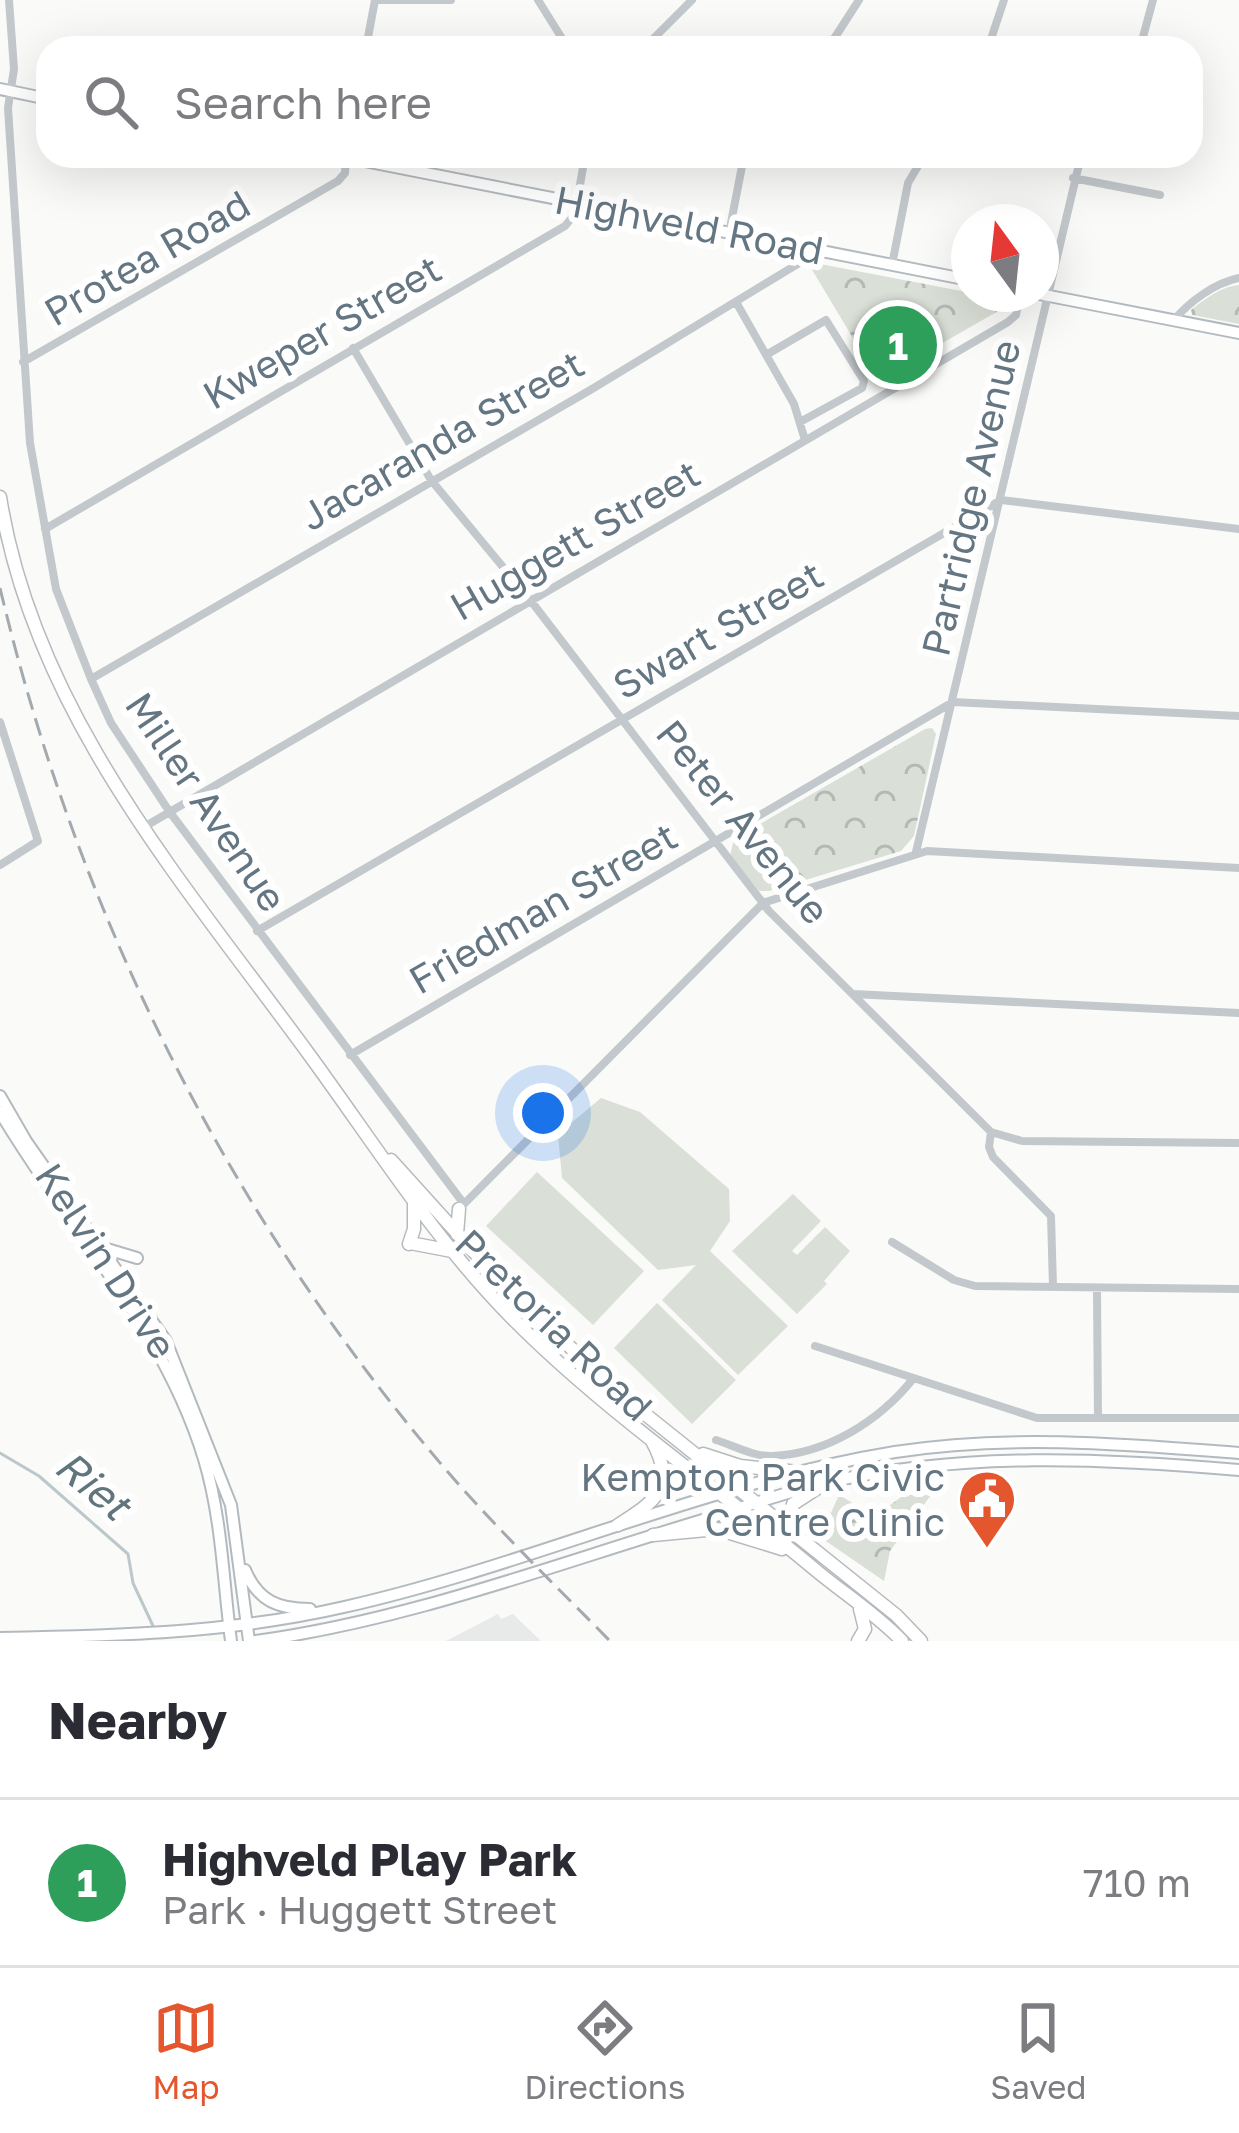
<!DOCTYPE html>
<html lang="en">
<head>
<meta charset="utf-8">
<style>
  :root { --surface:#fff; --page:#f7f7f7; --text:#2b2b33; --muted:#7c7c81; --line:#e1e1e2; --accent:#e4572e }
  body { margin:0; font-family:"Golos Text",sans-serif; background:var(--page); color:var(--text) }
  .compass { position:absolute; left:951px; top:204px; width:108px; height:108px; border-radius:50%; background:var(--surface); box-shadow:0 12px 48px #0002; rotate:345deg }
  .you { position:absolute; left:543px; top:1113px; width:42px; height:42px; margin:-30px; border:9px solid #fff; border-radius:50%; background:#1a73e8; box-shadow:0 0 0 18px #1a73e833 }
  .badge { display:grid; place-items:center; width:78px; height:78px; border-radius:50%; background:var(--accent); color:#fff; font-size:39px; font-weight:700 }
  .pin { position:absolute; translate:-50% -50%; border:6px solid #fff; box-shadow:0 3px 12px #0006 }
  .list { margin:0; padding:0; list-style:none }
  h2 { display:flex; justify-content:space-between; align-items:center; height:156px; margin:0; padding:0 48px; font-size:51px }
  h2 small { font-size:39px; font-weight:400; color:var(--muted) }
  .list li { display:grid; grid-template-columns:78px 1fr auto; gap:36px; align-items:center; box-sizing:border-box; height:168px; padding:0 48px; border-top:3px solid var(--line) }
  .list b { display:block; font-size:45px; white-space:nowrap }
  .list p { margin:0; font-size:39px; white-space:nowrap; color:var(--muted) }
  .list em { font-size:39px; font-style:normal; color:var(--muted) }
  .icon { flex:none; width:66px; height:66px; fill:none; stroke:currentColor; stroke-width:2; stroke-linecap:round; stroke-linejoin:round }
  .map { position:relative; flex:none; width:1239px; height:1641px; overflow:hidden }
  .search { position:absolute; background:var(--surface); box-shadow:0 12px 48px #0002; left:36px; right:36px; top:36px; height:132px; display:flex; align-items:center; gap:30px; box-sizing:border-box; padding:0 42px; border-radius:36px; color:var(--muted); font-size:45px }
  .sheet { height:324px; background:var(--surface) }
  nav { display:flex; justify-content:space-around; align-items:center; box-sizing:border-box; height:168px; border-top:3px solid var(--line); background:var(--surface); font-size:33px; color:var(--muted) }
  nav a { display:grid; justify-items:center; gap:6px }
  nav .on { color:var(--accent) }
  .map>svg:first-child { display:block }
  .built { fill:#e8e9e9 }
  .grass { fill:#dadfd7 }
  .park { fill:url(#park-crowns) }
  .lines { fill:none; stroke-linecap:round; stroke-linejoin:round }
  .stream { stroke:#bbc7cb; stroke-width:3 }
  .secondary-casing { stroke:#b3babf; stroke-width:14 }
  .primary-casing { stroke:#b5babe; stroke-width:15 }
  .street { stroke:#c3c8cc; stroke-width:8 }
  .secondary { stroke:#fff; stroke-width:10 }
  .primary { stroke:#fff; stroke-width:12 }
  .rail { stroke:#a2aab0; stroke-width:3; stroke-dasharray:18 9; stroke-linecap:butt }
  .labels { text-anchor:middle; stroke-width:12; stroke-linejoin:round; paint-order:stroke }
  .street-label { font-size:39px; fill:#657683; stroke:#fff }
  .poi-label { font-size:39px; fill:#657683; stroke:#fff; text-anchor:end }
  .water-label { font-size:42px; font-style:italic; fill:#60757c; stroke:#fff }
</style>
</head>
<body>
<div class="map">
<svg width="1239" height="1641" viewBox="0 0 1239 1641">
  <defs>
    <pattern id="park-crowns" width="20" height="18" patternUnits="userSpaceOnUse" patternTransform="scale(3)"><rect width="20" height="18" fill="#dadfd7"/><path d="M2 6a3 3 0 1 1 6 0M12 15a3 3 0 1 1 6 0" fill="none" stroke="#b4b9b4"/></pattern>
  </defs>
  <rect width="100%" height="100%" fill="#fafaf8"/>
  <path class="built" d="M498 1614 501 1619 513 1614 541 1641H446Z"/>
  <path class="grass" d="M601 1098 640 1112 729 1189 730 1221 710 1251 788 1326 738 1375 662 1300 696 1265 658 1270 562 1178 558 1134Z
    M537 1172 644 1271 593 1325 486 1226Z
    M793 1194 821 1221 792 1251 797 1255 825 1227 850 1251 824 1281 827 1284 797 1314 732 1251Z
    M657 1303 736 1380 692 1424 614 1348Z"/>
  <path class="park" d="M820 264 998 298 1000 310 878 380 811 268Z
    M1239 285V324L1192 315 1191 310C1205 299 1222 286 1239 285Z
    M932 728 936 734 914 836 901 851 769 891H759L730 856 734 839 925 729Z
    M839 1495 875 1516 904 1495H931L890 1551 884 1581 820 1537Z"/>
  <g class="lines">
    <path class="stream" d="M0 1453 39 1476 128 1554 133 1583 154 1628"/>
    <g class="secondary-casing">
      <path id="secondary" d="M0 89 48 99
        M339 156 969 280
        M1039 294 1239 333
        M0 1096 26 1141 166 1341 231 1505 249 1641
        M0 1112C68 1227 165 1329 204 1459 222 1519 223 1580 231 1641
        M107 1249 137 1258
        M245 1570C258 1601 278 1609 310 1609
        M0 1638C114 1636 231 1633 344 1607 530 1565 705 1483 895 1452 1009 1434 1124 1444 1239 1453
        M256 1641C410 1620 558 1563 706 1519 747 1506 788 1491 829 1482 965 1452 1102 1458 1239 1470"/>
    </g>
    <g class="primary-casing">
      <path id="primary" d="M0 497C34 713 183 882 308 1053 374 1143 433 1238 512 1318 605 1412 717 1487 818 1572 846 1595 877 1615 902 1641
        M391 1160 485 1264 610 1386 896 1615 921 1641
        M457 1234 459 1209
        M410 1243 452 1251
        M409 1244 414 1229V1204
        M703 1454 740 1466 798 1472
        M618 1525C656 1501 677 1487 652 1441
        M795 1531 790 1518 793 1504 827 1482
        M653 1535 717 1529 782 1549
        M858 1641 865 1629 860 1609"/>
    </g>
    <path class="street" d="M9 0 14 69 8 108 30 443 56 589 91 679 111 723 169 811 464 1204
      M375 0H451
      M538 0 568 48
      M366 48 375 0
      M644 48 692 0
      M828 48 859 0
      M988 48 1004 0
      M1140 48 1153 0
      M1073 178 1160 195
      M729 233 744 156
      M892 265 908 183 924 156
      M736 302 794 404 805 440
      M1174 320C1190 301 1215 283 1239 278
      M353 348 431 480 531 601 769 911 991 1132 1022 1141 1239 1143
      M766 355 826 320 864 381 862 388 800 422
      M23 362 338 181 345 173 346 157
      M45 529 565 226 575 214 585 156
      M91 679 592 389 819 251
      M0 722 38 841 0 865
      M144 827 1008 322 1016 315 1020 294
      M916 852 1081 156
      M257 931 1001 500 1239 529
      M853 994 1239 1013
      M350 1055 953 702 1239 716
      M991 1132 989 1147 993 1157 1051 1216 1053 1287
      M463 1205 763 903 927 851 1239 868
      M892 1242 954 1280 975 1286 1239 1289
      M1097 1289 1098 1418
      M815 1346 1037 1418H1239
      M716 1440C732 1445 754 1457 772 1456 827 1454 879 1421 913 1379"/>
    <use href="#secondary" class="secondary"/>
    <use href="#primary" class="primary"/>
    <path class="rail" d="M0 588C77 913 229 1217 447 1471 498 1530 555 1585 610 1641"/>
  </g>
  <defs>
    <g id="civic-pin" transform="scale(3)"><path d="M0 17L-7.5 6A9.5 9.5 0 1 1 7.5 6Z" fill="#e4572e" stroke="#fff"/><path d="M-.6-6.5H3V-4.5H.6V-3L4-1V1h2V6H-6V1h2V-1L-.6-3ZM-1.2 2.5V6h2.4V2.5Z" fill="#fff"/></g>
  </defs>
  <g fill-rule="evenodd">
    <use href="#civic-pin" x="987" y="1499"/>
  </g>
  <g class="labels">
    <g class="street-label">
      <text transform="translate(689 225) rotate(11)" y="14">Highveld Road</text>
      <text transform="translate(147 258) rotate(-30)" y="14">Protea Road</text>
      <text transform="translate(322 332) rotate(-30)" y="14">Kweper Street</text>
      <text transform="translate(442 440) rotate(-30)" y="14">Jacaranda Street</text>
      <text transform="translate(971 498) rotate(-77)" y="14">Partridge Avenue</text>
      <text transform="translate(575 540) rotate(-30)" y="14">Huggett Street</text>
      <text transform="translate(718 630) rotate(-30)" y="14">Swart Street</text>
      <text transform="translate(206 802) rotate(56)" y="14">Miller Avenue</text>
      <text transform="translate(743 822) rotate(51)" y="14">Peter Avenue</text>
      <text transform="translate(543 908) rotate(-30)" y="14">Friedman Street</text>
      <text transform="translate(106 1261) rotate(57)" y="14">Kelvin Drive</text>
      <text transform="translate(554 1325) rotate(44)" y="14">Pretoria Road</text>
    </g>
    <g class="poi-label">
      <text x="945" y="1491">Kempton Park Civic<tspan x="945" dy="45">Centre Clinic</tspan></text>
    </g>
    <g class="water-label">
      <text transform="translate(93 1485) rotate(40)" y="15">Riet</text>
    </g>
  </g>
</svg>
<svg class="compass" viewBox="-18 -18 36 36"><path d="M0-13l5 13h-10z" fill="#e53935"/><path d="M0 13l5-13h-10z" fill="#7c7c81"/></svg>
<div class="you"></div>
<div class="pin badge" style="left:898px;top:345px;background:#2e9e5b">1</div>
<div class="search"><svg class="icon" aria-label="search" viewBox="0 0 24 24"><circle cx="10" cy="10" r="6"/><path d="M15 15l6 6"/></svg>Search here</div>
</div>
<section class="sheet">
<h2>Nearby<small></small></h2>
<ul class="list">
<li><span class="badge" style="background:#2e9e5b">1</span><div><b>Highveld Play Park</b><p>Park · Huggett Street</p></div><em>710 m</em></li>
</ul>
</section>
<nav>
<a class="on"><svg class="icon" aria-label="map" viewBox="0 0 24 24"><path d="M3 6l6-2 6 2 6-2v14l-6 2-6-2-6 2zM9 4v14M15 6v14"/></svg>Map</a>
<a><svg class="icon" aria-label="directions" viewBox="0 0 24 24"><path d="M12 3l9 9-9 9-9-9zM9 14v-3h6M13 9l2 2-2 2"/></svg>Directions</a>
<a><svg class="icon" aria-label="saved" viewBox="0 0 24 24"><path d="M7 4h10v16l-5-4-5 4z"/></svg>Saved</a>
</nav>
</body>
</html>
